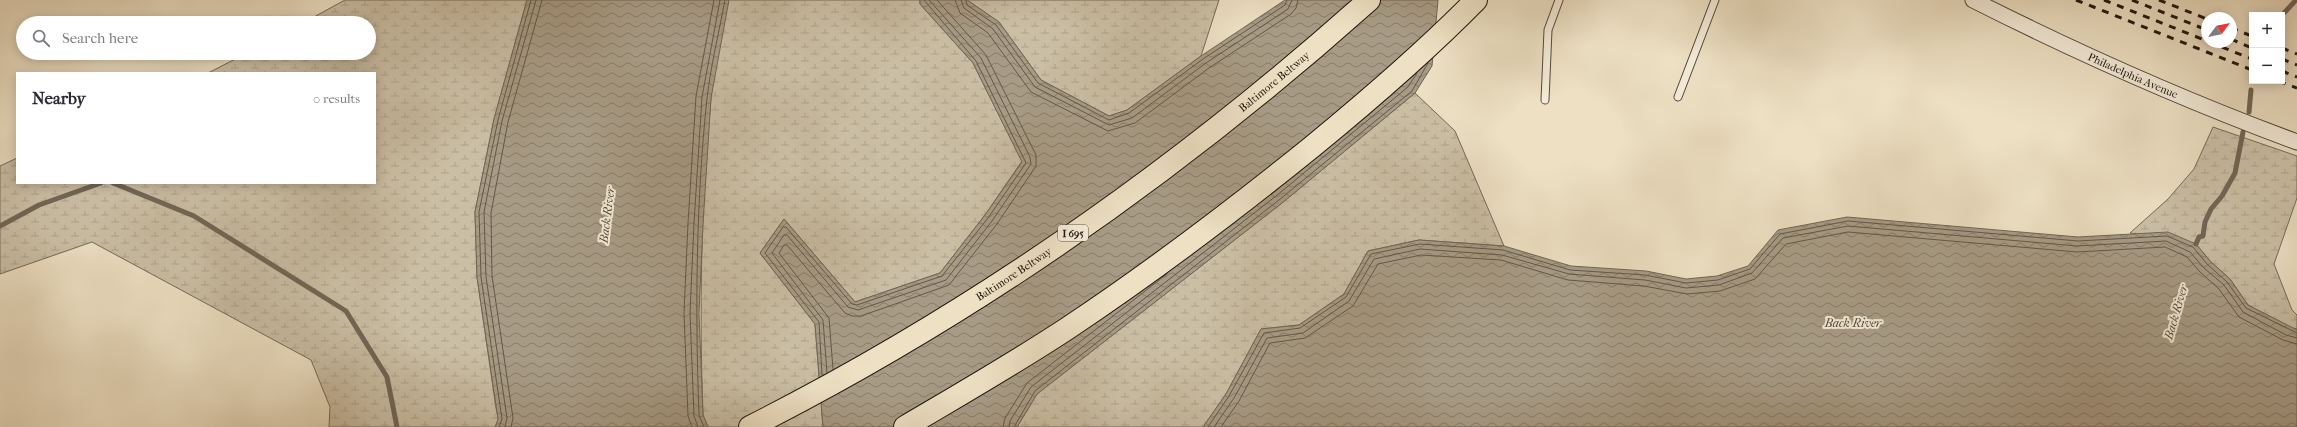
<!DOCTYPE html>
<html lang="en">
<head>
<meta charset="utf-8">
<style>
  :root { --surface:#fff; --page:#f2f2f3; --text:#2b2b33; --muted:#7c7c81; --line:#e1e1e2 }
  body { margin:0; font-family:"IM FELL French Canon",serif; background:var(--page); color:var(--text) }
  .controls { position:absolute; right:12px; top:12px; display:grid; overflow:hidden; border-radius:0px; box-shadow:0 2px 10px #0003 }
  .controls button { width:36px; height:36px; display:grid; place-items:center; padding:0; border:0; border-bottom:1px solid var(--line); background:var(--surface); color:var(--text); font:20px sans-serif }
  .compass { position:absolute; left:2201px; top:12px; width:36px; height:36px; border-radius:50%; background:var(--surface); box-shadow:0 2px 10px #0003; rotate:58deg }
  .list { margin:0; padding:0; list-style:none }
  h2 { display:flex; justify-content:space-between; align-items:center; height:52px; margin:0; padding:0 16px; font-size:17px }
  h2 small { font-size:13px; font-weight:400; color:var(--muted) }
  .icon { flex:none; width:22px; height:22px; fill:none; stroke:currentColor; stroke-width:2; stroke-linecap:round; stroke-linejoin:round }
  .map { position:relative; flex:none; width:2297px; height:427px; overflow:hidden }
  .search { position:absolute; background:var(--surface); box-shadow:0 2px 10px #0003; left:16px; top:16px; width:360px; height:44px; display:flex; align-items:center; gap:10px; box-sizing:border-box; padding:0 14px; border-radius:22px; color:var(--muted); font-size:15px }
  .panel { position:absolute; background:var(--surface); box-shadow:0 2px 10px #0003; left:16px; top:72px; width:360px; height:112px; border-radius:0px }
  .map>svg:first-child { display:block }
  .wetland { fill:url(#wetland-marsh); stroke:#746a58 }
  .water { fill:url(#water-waves); stroke:#706655 }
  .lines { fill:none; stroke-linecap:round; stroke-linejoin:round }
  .shore { stroke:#625849; stroke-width:1 }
  .stream { stroke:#706655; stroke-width:5 }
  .lane-casing { stroke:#52483a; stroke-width:9 }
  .street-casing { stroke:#52483a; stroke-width:17 }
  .highway-casing { stroke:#1e160d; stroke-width:24 }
  .lane { stroke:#f3ebd8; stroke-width:7 }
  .street { stroke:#f3ebd8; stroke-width:15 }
  .highway { stroke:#ede0c3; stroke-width:22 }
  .rail { stroke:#1e160d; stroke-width:3; stroke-dasharray:7 7; stroke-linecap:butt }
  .labels { text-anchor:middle; stroke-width:4; stroke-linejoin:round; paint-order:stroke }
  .shield { fill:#f3ebd8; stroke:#5e564a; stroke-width:1 }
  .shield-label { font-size:10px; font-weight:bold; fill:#1e160d }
  .street-label { font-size:11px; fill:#1e160d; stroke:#f3ebd8 }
  .water-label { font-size:12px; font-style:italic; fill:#554b3d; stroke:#f3ebd8 }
</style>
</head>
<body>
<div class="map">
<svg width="2297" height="427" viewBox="0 0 2297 427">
  <defs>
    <pattern id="wetland-marsh" width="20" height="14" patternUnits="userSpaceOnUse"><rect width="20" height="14" fill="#cabea4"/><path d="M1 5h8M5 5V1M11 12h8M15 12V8" fill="none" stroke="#ada38c"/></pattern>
    <pattern id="water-waves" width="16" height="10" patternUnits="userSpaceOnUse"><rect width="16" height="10" fill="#a79b85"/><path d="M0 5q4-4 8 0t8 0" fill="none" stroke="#877d6b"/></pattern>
  </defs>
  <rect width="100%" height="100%" fill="#ede0c3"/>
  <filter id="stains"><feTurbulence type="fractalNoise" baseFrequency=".005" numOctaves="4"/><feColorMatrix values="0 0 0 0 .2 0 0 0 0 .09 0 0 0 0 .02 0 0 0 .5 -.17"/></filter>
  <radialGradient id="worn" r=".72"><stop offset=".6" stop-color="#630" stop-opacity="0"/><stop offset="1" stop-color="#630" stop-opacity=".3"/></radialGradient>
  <path class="wetland" d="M345 0H527L494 119 475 212 477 277 496 408 500 427H329L330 407 311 360 92 242 0 274V166L17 158V183H375V73H208L247 53H369V23H303Z
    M728 0H920V4L973 63 1022 161 985 215 940 273 855 302 784 219 760 253 815 324 823 427H708L703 415C699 310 701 204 711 99 714 66 722 33 728 0Z
    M967 0H1219L1201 56 1127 110 1109 116 1041 80 999 22Z
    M1415 93 1455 131 1504 246 1419 240 1368 251 1344 294 1299 325 1261 329 1226 394 1203 427H1017L1037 394 1282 203Z
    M2213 127 2297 156V198L2274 264 2292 310 2297 315V329L2289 327 2248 305 2230 279 2210 261 2196 244 2130 233 2168 199 2194 169Z"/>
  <path class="water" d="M527 0H729L711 98 703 224 699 313 703 415 708 427H495L498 419 477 277 475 212 494 119Z
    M920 0H967L999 22 1041 80 1109 116 1127 110 1201 56 1285 0H1438L1432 66 1415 93 1282 203 1037 394 1017 427H823L815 324 760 253 784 219 855 302 940 273 985 215 1022 162 973 63 920 4Z
    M1847 217 2078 237 2168 232 2196 244 2210 261 2230 279 2248 305 2297 330V427H1203L1226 394 1261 329 1299 325 1344 294 1368 251 1419 240 1504 246 1571 266 1646 271 1686 279 1717 276 1748 266 1778 230Z"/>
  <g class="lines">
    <path class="shore" d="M955 0 960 13 988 33 1031 92 1108 131 1135 123 1209 68 1291 14 1296 8 1298 0
      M961 0 964 8 993 29 1035 87 1109 125 1132 118 1206 63 1288 9 1292 0
      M966 0 967 5 996 25 1038 83 1109 120 1129 113 1203 59 1285 5 1287 0
      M833 369 829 318 779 253 784 245H787L845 313 852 316H861L949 285 997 224 1036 166V155L986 55 937 0
      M827 373 823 320 772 253 784 235H787L848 307 858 310 946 280 992 221 1031 164 1030 157 981 58 929 0
      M822 375 819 322 765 253 783 227H786L852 304 857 305 942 276 988 218 1026 163 976 61 924 0
      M499 427 502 419 481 277 479 212 498 120 531 0
      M505 427 507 418 486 277 484 212 502 121 536 0
      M511 427 513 418 492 276 491 213 508 122 542 0
      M692 427 688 416 684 313 688 223 696 96 714 0
      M698 427 694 416 690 313 694 223 702 97 720 0
      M704 427 699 415C695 310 696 203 707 98 711 65 719 32 725 0
      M1003 427 1005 418 1027 383 1167 274
      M1009 427 1010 421 1031 387 1276 196 1408 87 1417 73
      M1014 427 1035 391 1279 200 1412 91 1428 63
      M1208 427 1229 396 1264 333 1300 328 1346 297 1371 254 1420 244 1503 250 1570 270 1645 275 1686 283 1718 280 1750 269 1780 234 1848 221 2078 241 2167 236 2193 247 2207 264 2227 282 2246 308 2297 333
      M1214 427 1234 398 1267 338 1303 333 1349 301 1374 259 1420 249 1502 255 1569 274 1645 280 1686 288 1719 285 1752 273 1783 238 1848 226 2077 246 2166 241 2190 252 2204 268 2224 285 2243 312 2286 335 2297 338
      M1221 427 1239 401 1270 343 1305 338 1353 306 1378 264 1421 255 1501 260 1568 280 1644 286 1687 294 1720 291 1755 279 1786 244 1848 232 2077 252 2165 247 2187 257 2200 272 2219 289 2239 317 2283 340 2297 344"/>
    <path class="stream" d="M2285 12 2296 0
      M2249 112 2251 90
      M113 183 194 216 346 311 387 377 397 427
      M0 226 39 205 101 183
      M2196 244 2199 237 2203 236 2205 222 2211 209 2222 196 2235 173 2243 132"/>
    <g class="lane-casing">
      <path id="lane" d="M1678 97 1715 0
        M1545 100 1548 30 1559 0"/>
    </g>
    <g class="street-casing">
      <g id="street">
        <path id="s1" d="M1973 0C2078 53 2186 101 2297 142"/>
      </g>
    </g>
    <g class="highway-casing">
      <g id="highway">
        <path id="s2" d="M750 427C974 314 1181 168 1369 0"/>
        <path d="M905 427C959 395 1015 363 1068 328 1152 272 1234 210 1313 146 1369 100 1425 52 1476 0"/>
      </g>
    </g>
    <use href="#lane" class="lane"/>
    <use href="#street" class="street"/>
    <use href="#highway" class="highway"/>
    <path class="rail" d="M2076 0 2252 70
      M2104 0 2207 41
      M2132 0 2207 30
      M2159 0 2207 19
      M2231 28 2252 36
      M2231 39 2252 48
      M2209 42 2252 59
      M2282 48 2297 54
      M2282 59 2297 65
      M2282 71 2297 77
      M2279 81 2297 88"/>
  </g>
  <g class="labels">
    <rect class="shield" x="1058" y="225" width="30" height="16" rx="3"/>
    <g class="shield-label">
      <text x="1073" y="237">I 695</text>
    </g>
    <g class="street-label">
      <text dy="4" stroke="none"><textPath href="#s1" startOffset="177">Philadelphia Avenue</textPath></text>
      <text dy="4" stroke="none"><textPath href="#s2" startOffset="629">Baltimore Beltway</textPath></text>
      <text dy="4" stroke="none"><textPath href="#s2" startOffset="305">Baltimore Beltway</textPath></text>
    </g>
    <g class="water-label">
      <text transform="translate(607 215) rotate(-83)" y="4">Back River</text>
      <text transform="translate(2176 312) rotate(-74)" y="4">Back River</text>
      <text x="1853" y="327">Back River</text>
    </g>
  </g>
  <rect width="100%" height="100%" filter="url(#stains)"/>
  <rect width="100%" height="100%" fill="url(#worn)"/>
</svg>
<div class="controls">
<button>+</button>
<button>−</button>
</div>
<svg class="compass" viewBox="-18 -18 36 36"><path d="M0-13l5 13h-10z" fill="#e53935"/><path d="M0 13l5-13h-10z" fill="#7c7c81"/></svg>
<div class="search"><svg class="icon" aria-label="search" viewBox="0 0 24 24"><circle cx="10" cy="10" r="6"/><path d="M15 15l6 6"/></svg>Search here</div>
<section class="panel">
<h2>Nearby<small>0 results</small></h2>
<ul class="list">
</ul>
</section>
</div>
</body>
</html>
